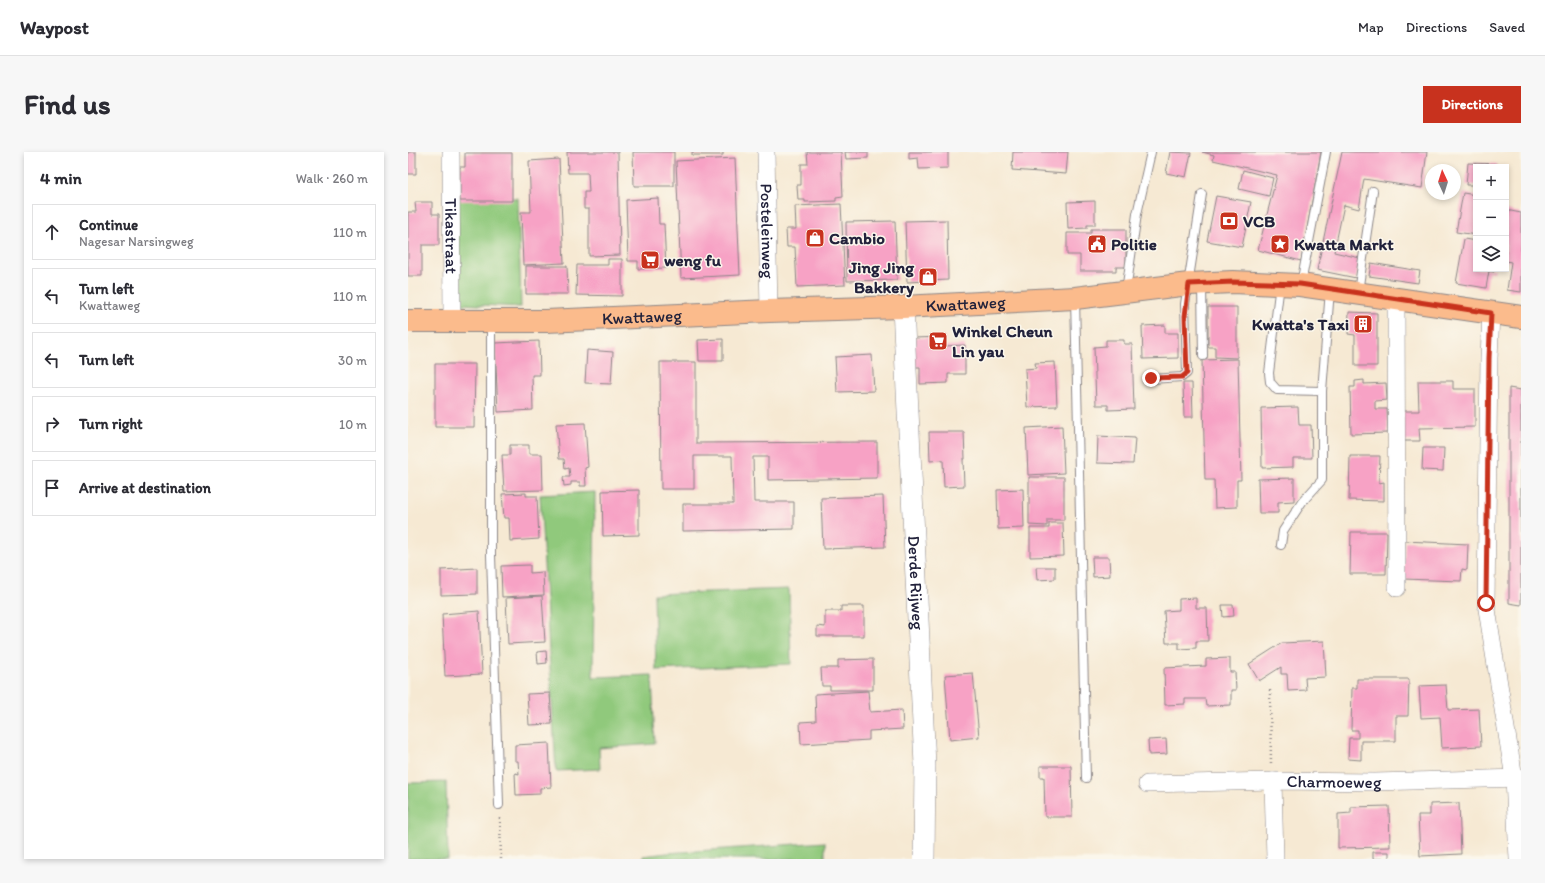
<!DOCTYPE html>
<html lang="en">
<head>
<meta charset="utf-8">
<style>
  :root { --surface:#fff; --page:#f7f7f7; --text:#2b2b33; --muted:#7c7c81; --line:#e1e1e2; --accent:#c8321e }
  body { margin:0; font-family:Itim,sans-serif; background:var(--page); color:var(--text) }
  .controls { position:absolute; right:12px; top:12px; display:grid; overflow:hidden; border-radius:0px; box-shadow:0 2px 6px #0003 }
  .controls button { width:36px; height:36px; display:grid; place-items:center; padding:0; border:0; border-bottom:1px solid var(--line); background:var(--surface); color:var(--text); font:20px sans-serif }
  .compass { position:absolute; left:1017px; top:12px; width:36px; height:36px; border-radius:50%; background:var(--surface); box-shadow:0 2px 6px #0003; rotate:356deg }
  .stop { position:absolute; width:12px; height:12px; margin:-9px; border:3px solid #c8321e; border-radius:50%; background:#fff }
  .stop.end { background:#c8321e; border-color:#fff; box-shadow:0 1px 4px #0008 }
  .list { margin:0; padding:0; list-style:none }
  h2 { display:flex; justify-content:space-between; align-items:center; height:52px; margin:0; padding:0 16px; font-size:17px }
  h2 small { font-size:13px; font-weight:400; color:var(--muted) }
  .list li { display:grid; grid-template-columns:26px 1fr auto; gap:12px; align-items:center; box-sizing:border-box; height:56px; margin:0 8px 8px; padding:0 8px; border:1px solid var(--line); border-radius:0px }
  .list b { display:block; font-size:15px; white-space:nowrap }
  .list p { margin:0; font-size:13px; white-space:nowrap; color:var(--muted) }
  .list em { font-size:13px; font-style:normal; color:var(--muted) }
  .icon { flex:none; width:22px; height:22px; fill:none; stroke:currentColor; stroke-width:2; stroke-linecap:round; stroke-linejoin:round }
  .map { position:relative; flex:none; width:1113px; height:707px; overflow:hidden; border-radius:0px }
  header { display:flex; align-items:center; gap:24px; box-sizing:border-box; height:56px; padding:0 20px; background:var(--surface); border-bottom:1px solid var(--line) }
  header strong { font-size:19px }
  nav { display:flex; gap:22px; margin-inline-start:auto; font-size:14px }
  .intro { display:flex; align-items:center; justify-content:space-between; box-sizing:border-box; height:96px; padding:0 24px }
  h1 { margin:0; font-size:28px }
  .button { padding:10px 18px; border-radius:0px; background:var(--accent); color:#fff; font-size:14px; font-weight:700 }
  main { display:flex; gap:24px; padding:0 24px }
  aside { flex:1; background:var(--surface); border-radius:0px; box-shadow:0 2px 6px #0003 }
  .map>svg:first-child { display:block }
  .green { fill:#90c97c; stroke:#59765c }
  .building { fill:#f7a2c5 }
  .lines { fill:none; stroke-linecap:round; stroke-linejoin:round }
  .service-casing { stroke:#8c8687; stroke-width:10 }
  .minor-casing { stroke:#8c8687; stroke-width:18 }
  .tertiary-casing { stroke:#8c8687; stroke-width:22 }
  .primary-casing { stroke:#8c8687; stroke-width:24 }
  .path { stroke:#8c8687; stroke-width:2.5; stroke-dasharray:1 3; stroke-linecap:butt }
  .service { stroke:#fff; stroke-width:8 }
  .minor { stroke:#fff; stroke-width:17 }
  .tertiary { stroke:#fff; stroke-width:21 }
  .primary { stroke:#fbbb8c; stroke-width:22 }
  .route { stroke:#c8321e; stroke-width:5 }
  .labels { text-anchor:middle; stroke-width:3; stroke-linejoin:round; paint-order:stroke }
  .poi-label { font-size:17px; font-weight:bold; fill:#22223b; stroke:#fbf7ec; text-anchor:start }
  .street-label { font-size:17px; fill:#22223b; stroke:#fbf7ec }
</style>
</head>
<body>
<header>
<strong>Waypost</strong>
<nav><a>Map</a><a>Directions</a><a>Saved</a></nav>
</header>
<div class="intro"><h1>Find us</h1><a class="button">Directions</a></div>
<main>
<aside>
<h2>4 min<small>Walk · 260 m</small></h2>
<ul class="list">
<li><svg class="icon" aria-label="ahead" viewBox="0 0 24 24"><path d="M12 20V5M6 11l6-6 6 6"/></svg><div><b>Continue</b><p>Nagesar Narsingweg</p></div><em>110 m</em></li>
<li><svg class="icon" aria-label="left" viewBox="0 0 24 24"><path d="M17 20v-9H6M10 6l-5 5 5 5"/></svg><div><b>Turn left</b><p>Kwattaweg</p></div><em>110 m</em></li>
<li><svg class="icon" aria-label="left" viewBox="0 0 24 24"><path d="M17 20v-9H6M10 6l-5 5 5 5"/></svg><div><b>Turn left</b></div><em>30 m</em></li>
<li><svg class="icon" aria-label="right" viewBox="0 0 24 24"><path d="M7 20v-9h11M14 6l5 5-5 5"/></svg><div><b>Turn right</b></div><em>10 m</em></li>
<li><svg class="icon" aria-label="arrive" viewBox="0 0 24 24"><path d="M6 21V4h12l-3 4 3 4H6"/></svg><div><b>Arrive at destination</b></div></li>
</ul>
</aside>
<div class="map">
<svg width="1113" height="707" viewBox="0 0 1113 707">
  <rect width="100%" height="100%" fill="#fbf7ec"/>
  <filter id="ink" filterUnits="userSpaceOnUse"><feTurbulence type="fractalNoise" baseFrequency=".025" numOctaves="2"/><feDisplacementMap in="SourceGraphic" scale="8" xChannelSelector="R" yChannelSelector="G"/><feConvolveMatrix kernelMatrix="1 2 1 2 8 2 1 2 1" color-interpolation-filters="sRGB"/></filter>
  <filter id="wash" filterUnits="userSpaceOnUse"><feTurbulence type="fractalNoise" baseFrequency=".012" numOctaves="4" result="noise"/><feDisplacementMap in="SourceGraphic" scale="16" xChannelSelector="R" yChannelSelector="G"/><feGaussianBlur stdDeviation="0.9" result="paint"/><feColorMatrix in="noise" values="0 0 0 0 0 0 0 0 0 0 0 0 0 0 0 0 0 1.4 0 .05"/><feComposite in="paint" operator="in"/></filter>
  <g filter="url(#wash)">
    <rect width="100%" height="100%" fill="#f6e9d3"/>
    <path class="green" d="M49 46H110L113 155 52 152Z
      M187 340 185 525 244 523 247 592 191 596 192 617 148 619 132 343Z
      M381 437 383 512 248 518 246 442Z
      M38 630 40 707H0V631Z
      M417 690V707H235V704L259 701Z"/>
    <g id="blocks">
      <path class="building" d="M0 0H8V22H0Z
        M159 0H210L212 103 181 104V57H176V40H181L180 21H160Z
        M225 0H266V34H226Z
        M284 0H315V3H284Z
        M399 0H433L435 45 428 46V49L397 50V48H390L389 33H393V12H400Z
        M437 0H460V6L438 7Z
        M501 0H540V16L511 17 510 6 501 7Z
        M605 0H660L658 22 604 18Z
        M762 0 783 1 778 25 758 21Z
        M794 0H913L893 109 850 98 869 23 805 8 806 3Z
        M934 0H1019L1014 36 956 27 951 57 936 53 926 100 952 106 948 126 909 118Z
        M57 1H104V49H52V15H57Z
        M327 6 332 123 273 126 268 9Z
        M151 7 156 111 115 113 113 60H123L121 9Z
        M1060 11 1089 12V15H1068V33H1058Z
        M835 18 865 26 861 44 831 37Z
        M1055 41 1068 43V83L1048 80Z
        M808 44 843 50 834 95 799 89Z
        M250 46 251 72H256L258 116 230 117V109H220L218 48Z
        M687 49V73H679V76L660 77 659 50Z
        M7 50H24V62H31V93H14V124H0V60H8Z
        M433 52 437 133 389 135 387 95H379L378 77H388L387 54Z
        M1098 58 1113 61V140L1099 138 1103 110 1098 109V86L1100 75H1098Z
        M539 68 540 128 499 130 497 69Z
        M487 69 489 128 439 129 438 70Z
        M683 77H718V115H708V119H672V103H659V81H683Z
        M1056 87 1068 89V117H1087L1086 120 1081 119 1078 136 1048 131Z
        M200 107H214V144L168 143 169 113H200Z
        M963 111 1012 119 1010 131 961 124Z
        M118 114H159L160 142H118Z
        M800 155H829V206L807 205V195H800Z
        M941 160 969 161V214H947V183L940 182Z
        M757 173V181H770V206L735 207 734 174Z
        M537 185V194L557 193V222H540V231L512 232V215H505V186Z
        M315 187V209H291L290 188Z
        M698 188H716V192H724L726 257 700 258V253H688L686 195 698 194Z
        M131 189 132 223H124L125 258 90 260 87 191Z
        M179 198 205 200 203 232 177 231Z
        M464 203 466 239 429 240 427 205Z
        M830 207 833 328H829V355L807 356 806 328H797L794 208Z
        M252 210H288V291L469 290V326L360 328V305H345L346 350H386V377L275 379V352H325L324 304H286V337H253Z
        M647 210 649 254 619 255 617 217 628 216 627 211Z
        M27 212H67L66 275H27Z
        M956 228V232L978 231 979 248 967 249V257H979L980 281 943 282 942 235H947V229Z
        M1010 229H1045V237H1067V275L1011 276 1012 289H995V259H1011Z
        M775 231H784L785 265H776Z
        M1101 236 1113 238V453L1101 451Z
        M890 255 891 273H903L904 306H885V315L854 316 853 256Z
        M177 271 180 315 177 316 178 334H172V330H163V333L156 334 155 325H162L161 316 157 317 156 307H151L148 272Z
        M654 274 656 321 620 323 618 276Z
        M521 280H556L557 307H555L556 334 536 335 535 308 522 309Z
        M690 284 727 286 725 312 689 311Z
        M102 293H121V302H134L135 338 96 339 94 303H102Z
        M1015 296H1036L1035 319 1014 318Z
        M942 304H972L971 331 976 330V349L941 348Z
        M621 325H656V368H639V374L621 373Z
        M886 326V349L870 350V361H851L850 327Z
        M615 337 616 376 590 377 589 338Z
        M231 338V383L195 384 194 339Z
        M118 341V344H129L131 387 102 389 101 366H96L94 342Z
        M475 344 477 395 415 397 413 346Z
        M641 371H655L656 404 622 405V376H641Z
        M943 380H979L978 422H942Z
        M997 389 1060 392 1059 418 1054 417 1053 429 995 427Z
        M684 405H701L702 424 685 425Z
        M122 413V421L135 420 136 443 94 445 93 414Z
        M628 415H647V427L629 428Z
        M69 416V442L33 443V418Z
        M134 444 137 490 100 492 98 446Z
        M788 446V456H799L800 489H788V496L771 497V491H758L756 459 771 458V447Z
        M814 453H825L826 464 815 465Z
        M433 454H456V484H409V474L417 475V459H433Z
        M71 459 74 522 37 524 34 462Z
        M916 489 918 525 897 526 898 538 880 539 879 522H873V515L851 529 841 512 874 491Z
        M138 499 139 511 130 512 129 500Z
        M822 506V520H827L828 538H823V553L798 554 797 547H777V552L757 553 756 516 798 514V507Z
        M465 507V538H422V534H414L413 516H430V508Z
        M565 521 571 585 542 588 537 523Z
        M949 527H1001L1000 564H988V589H953V608L940 607 941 586H950V578H943L944 536H949Z
        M1038 533 1040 558 1071 557 1073 594 1034 596 1032 565 1013 566 1011 534Z
        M460 539 462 560 494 558 495 577 461 579V588L393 592 392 570 408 569 407 542Z
        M142 541 144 572 121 573 119 542Z
        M758 587 759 602 741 603 740 588Z
        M141 591 143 635 132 636V642L108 643 107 621 111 622 110 609H107V593Z
        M632 614H663L664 665H637L636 625H632Z
        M1051 651 1053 702 1012 704 1010 663H1022V652Z
        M981 654 982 695 930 696V662L943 661V655Z
        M965 700H981V707H965Z"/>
    </g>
  </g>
  <g filter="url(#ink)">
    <use href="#blocks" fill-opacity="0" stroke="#8c8687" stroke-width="1"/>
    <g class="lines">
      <g class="service-casing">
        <path id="service" d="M794 132 795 204
          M872 132 861 221 862 230 869 238 914 239
          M893 132 918 0
          M718 139 729 62 743 0
          M950 140 965 39
          M667 146 678 626
          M83 171V403L91 653
          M743 227 774 225 779 221 777 152 794 42
          M873 393 875 379 894 350 914 328V239L922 138"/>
      </g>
      <g class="minor-casing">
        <g id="minor">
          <path id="s1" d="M43 0 44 168"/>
          <path id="s2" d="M358 0 361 159"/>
          <path d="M988 148 989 436"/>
          <path d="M1083 161 1081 206 1078 451 1106 626 1110 707"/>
          <path d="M865 629 867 707"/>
          <path id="s3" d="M739 632 865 629 967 630 1113 626"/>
        </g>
      </g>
      <g class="tertiary-casing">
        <g id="tertiary">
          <path id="s4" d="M495 155 517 613 516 707"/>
        </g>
      </g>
      <g class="primary-casing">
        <g id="primary">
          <path id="s5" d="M0 169H138L361 159 495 155 667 146 781 132 825 130 892 133 1113 165"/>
        </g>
      </g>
      <path class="path" d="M862 538 863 613
        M92 666 93 707"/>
      <use href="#service" class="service"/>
      <use href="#minor" class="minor"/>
      <use href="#tertiary" class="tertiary"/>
      <use href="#primary" class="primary"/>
    </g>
  </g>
  <g class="lines" filter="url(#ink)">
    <path class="route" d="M743 226 774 225 779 221 777 164 781 132 825 130 892 132 1083 161 1081 206 1078 451"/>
  </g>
  <defs>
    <g id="bank-square" transform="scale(1)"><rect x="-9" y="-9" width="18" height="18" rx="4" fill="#c8321e" stroke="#fbf7ec"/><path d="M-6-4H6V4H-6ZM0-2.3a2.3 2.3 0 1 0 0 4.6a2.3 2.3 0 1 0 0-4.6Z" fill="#fff"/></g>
    <g id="shop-square" transform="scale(1)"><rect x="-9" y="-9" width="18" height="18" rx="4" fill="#c8321e" stroke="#fbf7ec"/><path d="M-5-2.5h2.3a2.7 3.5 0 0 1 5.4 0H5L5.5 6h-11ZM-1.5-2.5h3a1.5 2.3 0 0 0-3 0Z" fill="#fff"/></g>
    <g id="civic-square" transform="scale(1)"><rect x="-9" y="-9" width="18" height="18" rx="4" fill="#c8321e" stroke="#fbf7ec"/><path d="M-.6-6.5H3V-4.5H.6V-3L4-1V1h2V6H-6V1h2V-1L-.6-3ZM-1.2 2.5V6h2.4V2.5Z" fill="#fff"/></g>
    <g id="sight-square" transform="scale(1)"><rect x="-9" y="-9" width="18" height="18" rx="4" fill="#c8321e" stroke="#fbf7ec"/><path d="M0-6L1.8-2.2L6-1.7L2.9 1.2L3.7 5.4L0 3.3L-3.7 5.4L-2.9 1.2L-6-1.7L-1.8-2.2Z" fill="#fff"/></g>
    <g id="supermarket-square" transform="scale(1)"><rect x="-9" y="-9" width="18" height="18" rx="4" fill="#c8321e" stroke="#fbf7ec"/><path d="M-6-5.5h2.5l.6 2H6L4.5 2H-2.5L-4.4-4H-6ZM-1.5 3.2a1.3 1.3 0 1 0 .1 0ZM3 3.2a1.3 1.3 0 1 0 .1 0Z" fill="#fff"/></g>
    <g id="building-square" transform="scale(1)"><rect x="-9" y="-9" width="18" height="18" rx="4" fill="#c8321e" stroke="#fbf7ec"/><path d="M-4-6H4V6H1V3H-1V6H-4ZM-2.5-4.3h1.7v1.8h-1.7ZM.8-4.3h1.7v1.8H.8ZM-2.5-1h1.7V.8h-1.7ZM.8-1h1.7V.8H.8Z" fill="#fff"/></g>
  </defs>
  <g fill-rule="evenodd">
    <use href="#bank-square" x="821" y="69"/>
    <use href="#shop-square" x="407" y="86"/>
    <use href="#civic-square" x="689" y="92"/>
    <use href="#sight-square" x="872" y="92"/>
    <use href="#supermarket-square" x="242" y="108"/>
    <use href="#shop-square" x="520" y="125"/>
    <use href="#building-square" x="955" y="172"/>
    <use href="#supermarket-square" x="530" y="189"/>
  </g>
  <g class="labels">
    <g class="poi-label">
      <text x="835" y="75">VCB</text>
      <text x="421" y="92">Cambio</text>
      <text x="703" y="98">Politie</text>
      <text x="886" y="98">Kwatta Markt</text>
      <text x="256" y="114">weng fu</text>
      <text x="506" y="121" text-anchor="end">Jing Jing<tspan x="506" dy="20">Bakkery</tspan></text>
      <text x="941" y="178" text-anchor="end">Kwatta's Taxi</text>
      <text x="544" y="185">Winkel Cheun<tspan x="544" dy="20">Lin yau</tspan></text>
    </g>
    <g class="street-label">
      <text dy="6" stroke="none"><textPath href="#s2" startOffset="79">Posteleinweg</textPath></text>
      <text dy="6" stroke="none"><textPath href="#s1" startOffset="84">Tikastraat</textPath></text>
      <text dy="6" stroke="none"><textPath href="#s5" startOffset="558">Kwattaweg</textPath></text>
      <text dy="6" stroke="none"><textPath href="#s5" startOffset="234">Kwattaweg</textPath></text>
      <text dy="6" stroke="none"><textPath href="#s4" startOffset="276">Derde Rijweg</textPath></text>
      <text dy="6" stroke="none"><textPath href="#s3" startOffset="187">Charmoeweg</textPath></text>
    </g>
  </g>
</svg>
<div class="controls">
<button>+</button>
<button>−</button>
<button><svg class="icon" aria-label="layers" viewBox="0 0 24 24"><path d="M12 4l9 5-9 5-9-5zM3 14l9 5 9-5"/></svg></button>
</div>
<svg class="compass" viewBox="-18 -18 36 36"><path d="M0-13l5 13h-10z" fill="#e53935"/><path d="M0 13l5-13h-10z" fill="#7c7c81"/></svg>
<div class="stop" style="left:1078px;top:451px"></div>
<div class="stop end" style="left:743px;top:226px"></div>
</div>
</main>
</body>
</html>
